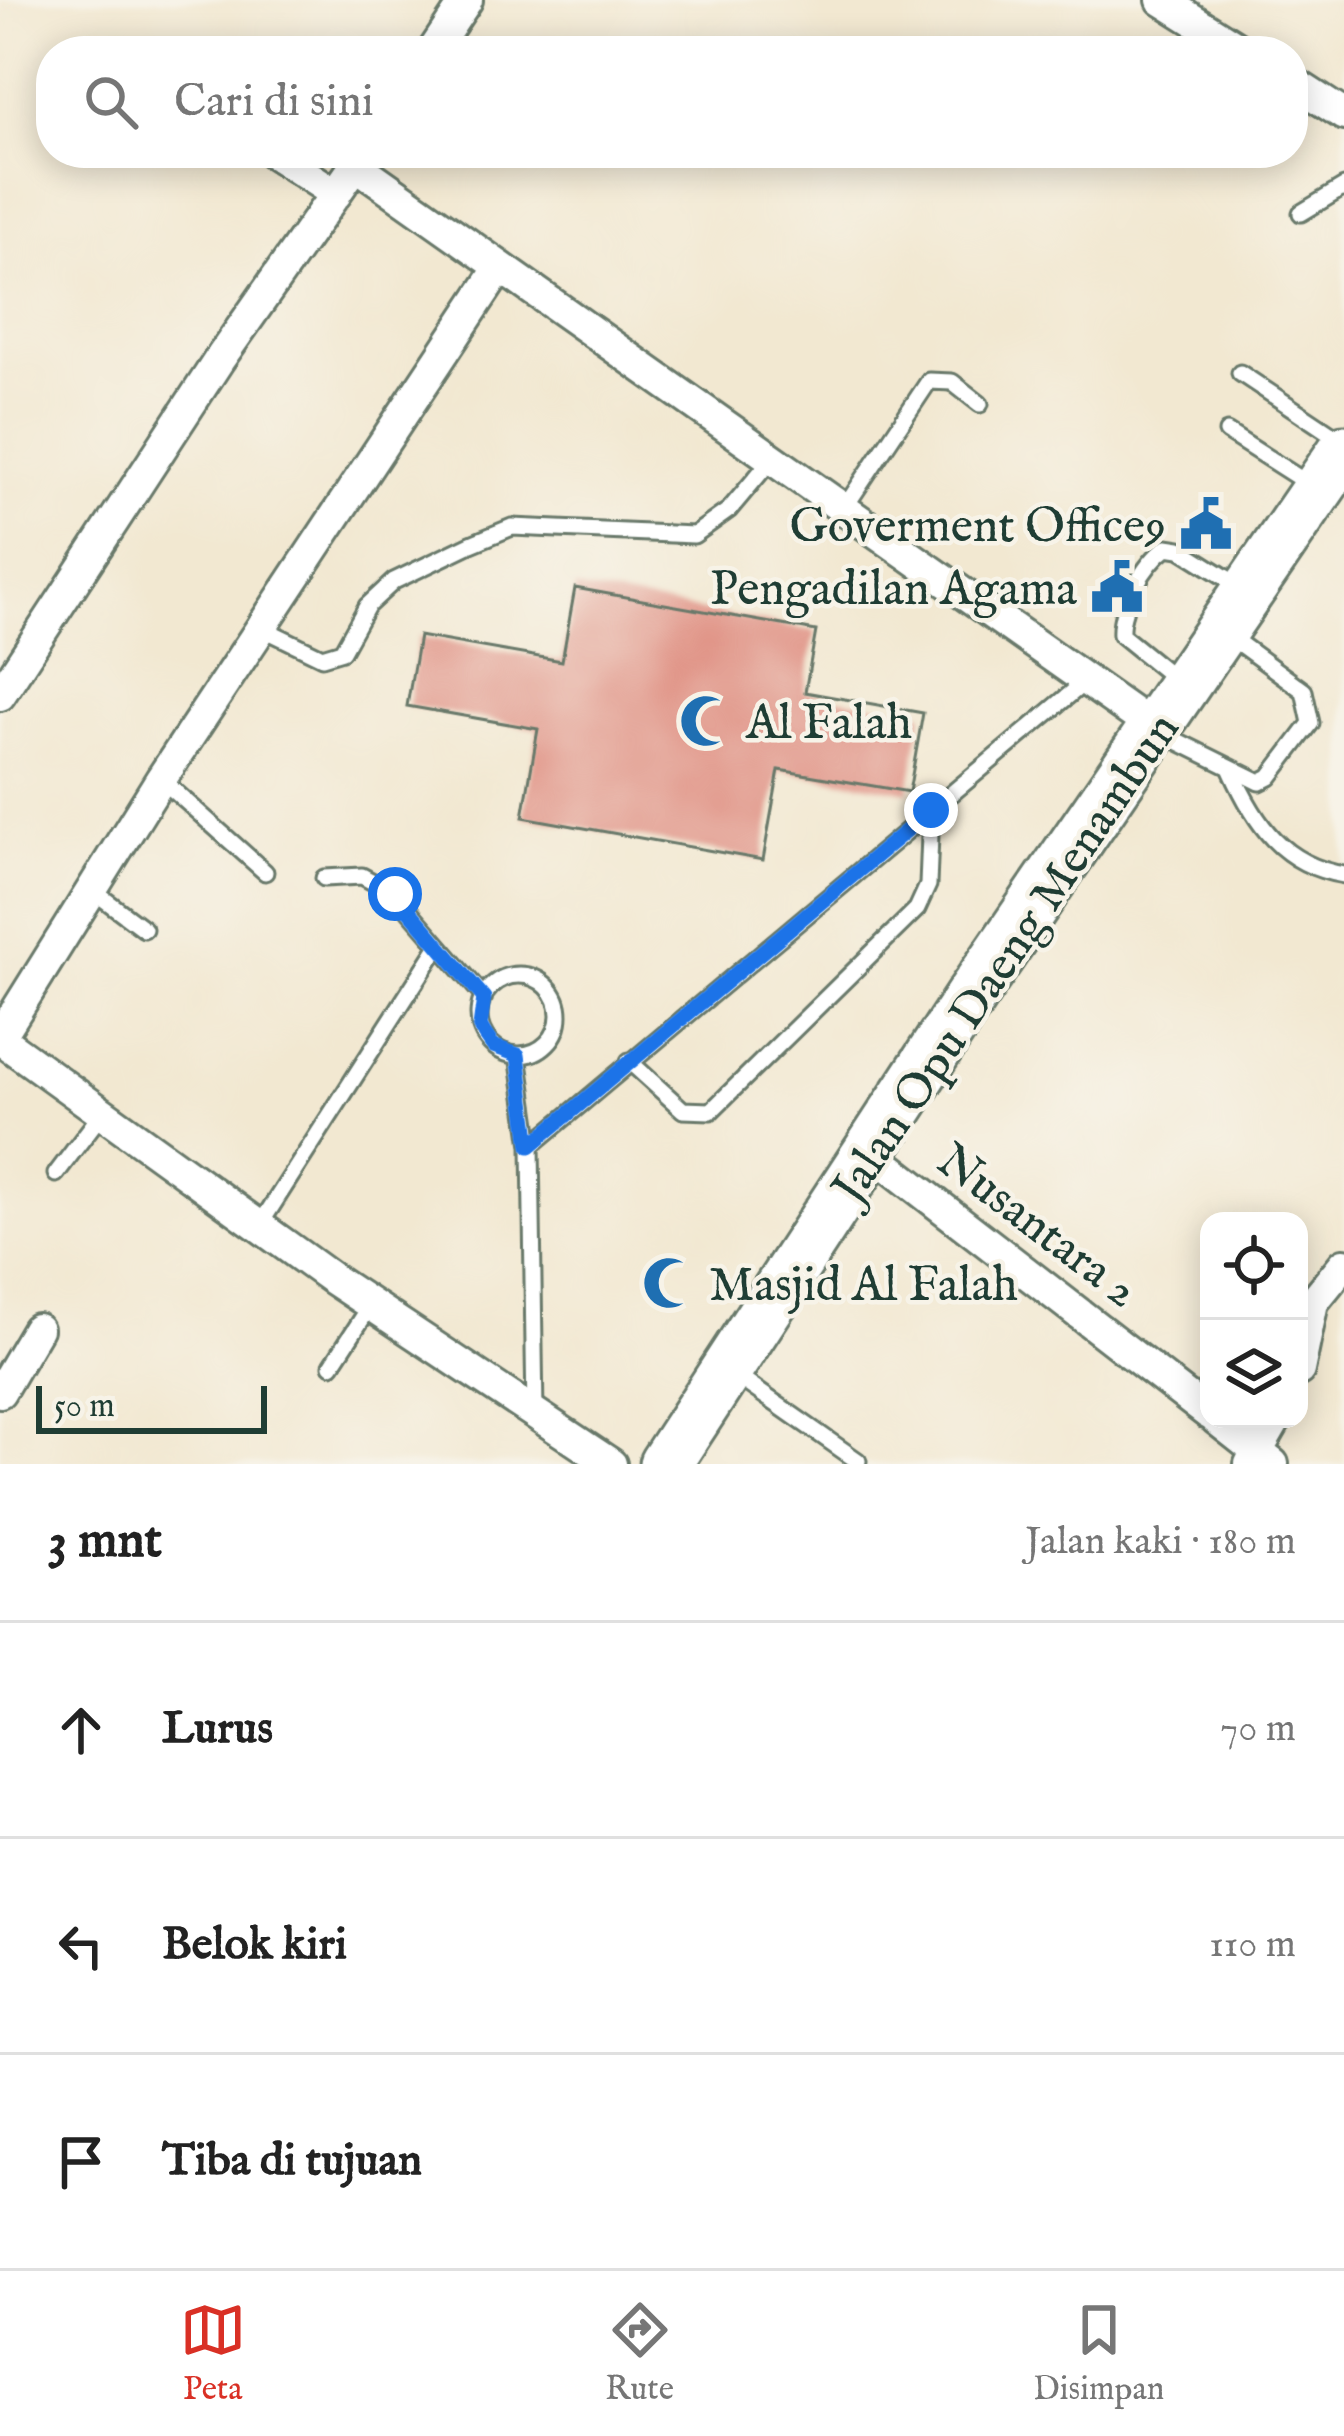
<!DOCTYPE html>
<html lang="id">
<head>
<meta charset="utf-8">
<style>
  :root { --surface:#fff; --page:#f6f6f6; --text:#222; --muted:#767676; --line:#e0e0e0; --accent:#d93025 }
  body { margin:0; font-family:"IM FELL English",serif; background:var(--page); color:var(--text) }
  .controls { position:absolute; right:36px; bottom:36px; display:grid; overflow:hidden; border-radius:24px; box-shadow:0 6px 30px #0003 }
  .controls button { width:108px; height:108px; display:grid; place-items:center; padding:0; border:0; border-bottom:3px solid var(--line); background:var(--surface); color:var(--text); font:60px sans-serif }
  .scale { position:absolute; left:36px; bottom:30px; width:231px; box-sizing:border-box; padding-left:12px; border:6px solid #1f3d34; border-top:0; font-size:33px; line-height:42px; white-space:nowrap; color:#1f3d34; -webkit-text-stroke:9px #f7f3e8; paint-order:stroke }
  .stop { position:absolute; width:36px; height:36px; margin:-27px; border:9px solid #1a73e8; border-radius:50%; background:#fff }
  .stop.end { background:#1a73e8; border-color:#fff; box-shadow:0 3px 12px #0008 }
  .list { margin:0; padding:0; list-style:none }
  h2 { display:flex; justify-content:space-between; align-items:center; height:156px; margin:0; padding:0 48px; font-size:51px }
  h2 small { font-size:39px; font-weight:400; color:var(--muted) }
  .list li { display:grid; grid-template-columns:78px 1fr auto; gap:36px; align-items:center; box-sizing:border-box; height:216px; padding:0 48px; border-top:3px solid var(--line) }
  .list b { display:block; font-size:45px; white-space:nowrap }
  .list em { font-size:39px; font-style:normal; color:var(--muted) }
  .icon { flex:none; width:66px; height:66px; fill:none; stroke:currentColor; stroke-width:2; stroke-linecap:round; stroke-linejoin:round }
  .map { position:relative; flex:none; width:1344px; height:1464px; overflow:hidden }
  .search { position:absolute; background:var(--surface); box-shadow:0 6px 30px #0003; left:36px; right:36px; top:36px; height:132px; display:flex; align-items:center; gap:30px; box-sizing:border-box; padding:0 42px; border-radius:48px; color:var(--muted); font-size:45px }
  .sheet { height:804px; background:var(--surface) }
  nav { display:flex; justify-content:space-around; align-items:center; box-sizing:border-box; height:168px; border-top:3px solid var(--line); background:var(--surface); font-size:33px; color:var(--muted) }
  nav a { display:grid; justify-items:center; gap:6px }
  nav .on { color:var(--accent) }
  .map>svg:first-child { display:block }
  .building { fill:#df8e81 }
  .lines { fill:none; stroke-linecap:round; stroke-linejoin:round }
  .service-casing { stroke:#69796b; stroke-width:21 }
  .minor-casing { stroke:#69796b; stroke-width:36 }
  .trunk-casing { stroke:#69796b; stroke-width:57 }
  .service { stroke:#fff; stroke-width:15 }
  .minor { stroke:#fff; stroke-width:30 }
  .trunk { stroke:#fff; stroke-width:51 }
  .route { stroke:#1a73e8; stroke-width:15 }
  .labels { text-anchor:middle; stroke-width:9; stroke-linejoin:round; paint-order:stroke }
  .poi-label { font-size:48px; fill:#1f3d34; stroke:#f7f3e8; text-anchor:end }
  .street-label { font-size:48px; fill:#1f3d34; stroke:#f7f3e8 }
</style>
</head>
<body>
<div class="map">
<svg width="1344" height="1464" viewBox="0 0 1344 1464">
  <rect width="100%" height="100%" fill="#f7f3e8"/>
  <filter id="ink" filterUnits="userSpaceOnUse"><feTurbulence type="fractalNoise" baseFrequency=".00833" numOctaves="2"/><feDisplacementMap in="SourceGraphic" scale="24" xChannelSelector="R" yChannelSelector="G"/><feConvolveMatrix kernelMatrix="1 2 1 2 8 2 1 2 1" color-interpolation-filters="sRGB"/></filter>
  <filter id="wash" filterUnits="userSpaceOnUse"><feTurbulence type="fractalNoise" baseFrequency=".004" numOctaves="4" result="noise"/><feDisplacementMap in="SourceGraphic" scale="48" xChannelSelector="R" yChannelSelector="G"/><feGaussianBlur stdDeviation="2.7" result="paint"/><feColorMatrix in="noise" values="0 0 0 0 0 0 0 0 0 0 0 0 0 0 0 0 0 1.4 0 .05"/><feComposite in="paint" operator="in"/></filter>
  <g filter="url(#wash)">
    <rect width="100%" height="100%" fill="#f2e8d1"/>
    <g id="blocks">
      <path class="building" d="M575 588 816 631 805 692 923 713 909 792 779 770 763 860 523 817 538 729 407 706 419 636 562 661Z"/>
    </g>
  </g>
  <g filter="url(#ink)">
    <use href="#blocks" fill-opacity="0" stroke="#69796b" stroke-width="3"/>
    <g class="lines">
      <g class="service-casing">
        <path id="service" d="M1301 213 1344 187
          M1240 373 1342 441
          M1227 432 1310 485
          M843 510 929 381 952 382 980 404
          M262 628 322 657 342 651 367 606 394 581 471 544 512 527 694 535 729 510 771 460
          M1179 682 1121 635C1119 607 1145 563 1167 547L1180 549 1241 587
          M1159 732 1260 782 1270 777 1311 723 1304 691 1225 633
          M1231 770C1255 824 1282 865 1344 875
          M161 779 265 872
          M324 878 362 876 395 894 484 997
          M92 890 144 929
          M479 1015a40 40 0 1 1 80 0a40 40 0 1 1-80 0Z
          M518 1055 531 1146
          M629 1061 683 1110 711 1111 917 909 928 885 931 810
          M56 1174 102 1113
          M259 1226 438 947
          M332 1365 371 1305
          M731 1372 858 1461
          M535 1414 531 1146 1086 681"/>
      </g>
      <g class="minor-casing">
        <path id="minor" d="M1162 0 1243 51
          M433 51 467 0
          M1293 82 1344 115
          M273 153 336 194
          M356 165 1158 731
          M0 695 219 360 364 153
          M0 1037 161 779 499 269
          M0 1039 331 1278 611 1464
          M870 1152 1209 1414
          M1299 1370 1313 1302 1344 1264
          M0 1392 37 1329
          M1216 1419 1273 1464
          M1250 1464 1276 1419"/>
      </g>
      <g class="trunk-casing">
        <path id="trunk" d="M665 1464 971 996 1344 451"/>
      </g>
      <use href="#service" class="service"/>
      <use href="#minor" class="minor"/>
      <use href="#trunk" class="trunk"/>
    </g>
  </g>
  <g class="lines" filter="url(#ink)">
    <path class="route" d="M395 894 484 998 480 1027 493 1046 518 1055 530 1146 931 810"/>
  </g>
  <defs>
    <g id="civic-bare" transform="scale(4.14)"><path d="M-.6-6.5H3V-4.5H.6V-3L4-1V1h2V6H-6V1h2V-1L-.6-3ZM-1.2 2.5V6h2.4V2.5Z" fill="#1f6fb2" stroke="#f7f3e8" stroke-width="2.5" paint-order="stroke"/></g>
    <g id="mosque-bare" transform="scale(4.14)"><path d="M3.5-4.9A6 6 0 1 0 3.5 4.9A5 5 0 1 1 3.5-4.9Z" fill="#1f6fb2" stroke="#f7f3e8" stroke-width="2.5" paint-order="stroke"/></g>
  </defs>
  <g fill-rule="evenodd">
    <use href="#civic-bare" x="1206" y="524"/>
    <use href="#civic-bare" x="1117" y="587"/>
    <use href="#mosque-bare" x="706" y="721"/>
    <use href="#mosque-bare" x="669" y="1283"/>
  </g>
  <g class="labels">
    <g class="poi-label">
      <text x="1166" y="541">Goverment Office9</text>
      <text x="1077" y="604">Pengadilan Agama</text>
      <text x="746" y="738" text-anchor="start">Al Falah</text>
      <text x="709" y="1300" text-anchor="start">Masjid Al Falah</text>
    </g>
    <g class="street-label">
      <text transform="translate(1004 957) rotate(-56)" y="17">Jalan Opu Daeng Menambun</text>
      <text transform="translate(1039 1224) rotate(37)" y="17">Nusantara 2</text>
    </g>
  </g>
</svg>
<div class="controls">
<button><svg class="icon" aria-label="locate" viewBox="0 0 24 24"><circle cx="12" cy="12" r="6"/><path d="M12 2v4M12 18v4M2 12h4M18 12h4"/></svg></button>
<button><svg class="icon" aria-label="layers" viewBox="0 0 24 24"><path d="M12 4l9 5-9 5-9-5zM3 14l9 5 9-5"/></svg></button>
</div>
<div class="scale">50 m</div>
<div class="stop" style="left:395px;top:894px"></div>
<div class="stop end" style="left:931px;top:810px"></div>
<div class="search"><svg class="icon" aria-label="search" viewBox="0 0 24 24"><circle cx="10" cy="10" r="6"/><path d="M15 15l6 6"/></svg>Cari di sini</div>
</div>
<section class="sheet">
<h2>3 mnt<small>Jalan kaki · 180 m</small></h2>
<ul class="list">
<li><svg class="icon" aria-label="ahead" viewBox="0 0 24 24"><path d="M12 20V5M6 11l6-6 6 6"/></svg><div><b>Lurus</b></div><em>70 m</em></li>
<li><svg class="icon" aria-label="left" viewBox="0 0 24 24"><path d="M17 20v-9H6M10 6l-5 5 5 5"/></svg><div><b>Belok kiri</b></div><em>110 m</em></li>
<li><svg class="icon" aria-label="arrive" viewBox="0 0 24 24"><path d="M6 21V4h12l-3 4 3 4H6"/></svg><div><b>Tiba di tujuan</b></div></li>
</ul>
</section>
<nav>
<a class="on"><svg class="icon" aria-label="map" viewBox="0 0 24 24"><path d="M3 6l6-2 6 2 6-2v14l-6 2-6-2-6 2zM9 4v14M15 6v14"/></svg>Peta</a>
<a><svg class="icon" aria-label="directions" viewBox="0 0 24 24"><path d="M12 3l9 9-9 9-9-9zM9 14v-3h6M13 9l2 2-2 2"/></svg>Rute</a>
<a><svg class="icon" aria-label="saved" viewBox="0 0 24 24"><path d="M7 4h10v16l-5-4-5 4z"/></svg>Disimpan</a>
</nav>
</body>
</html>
